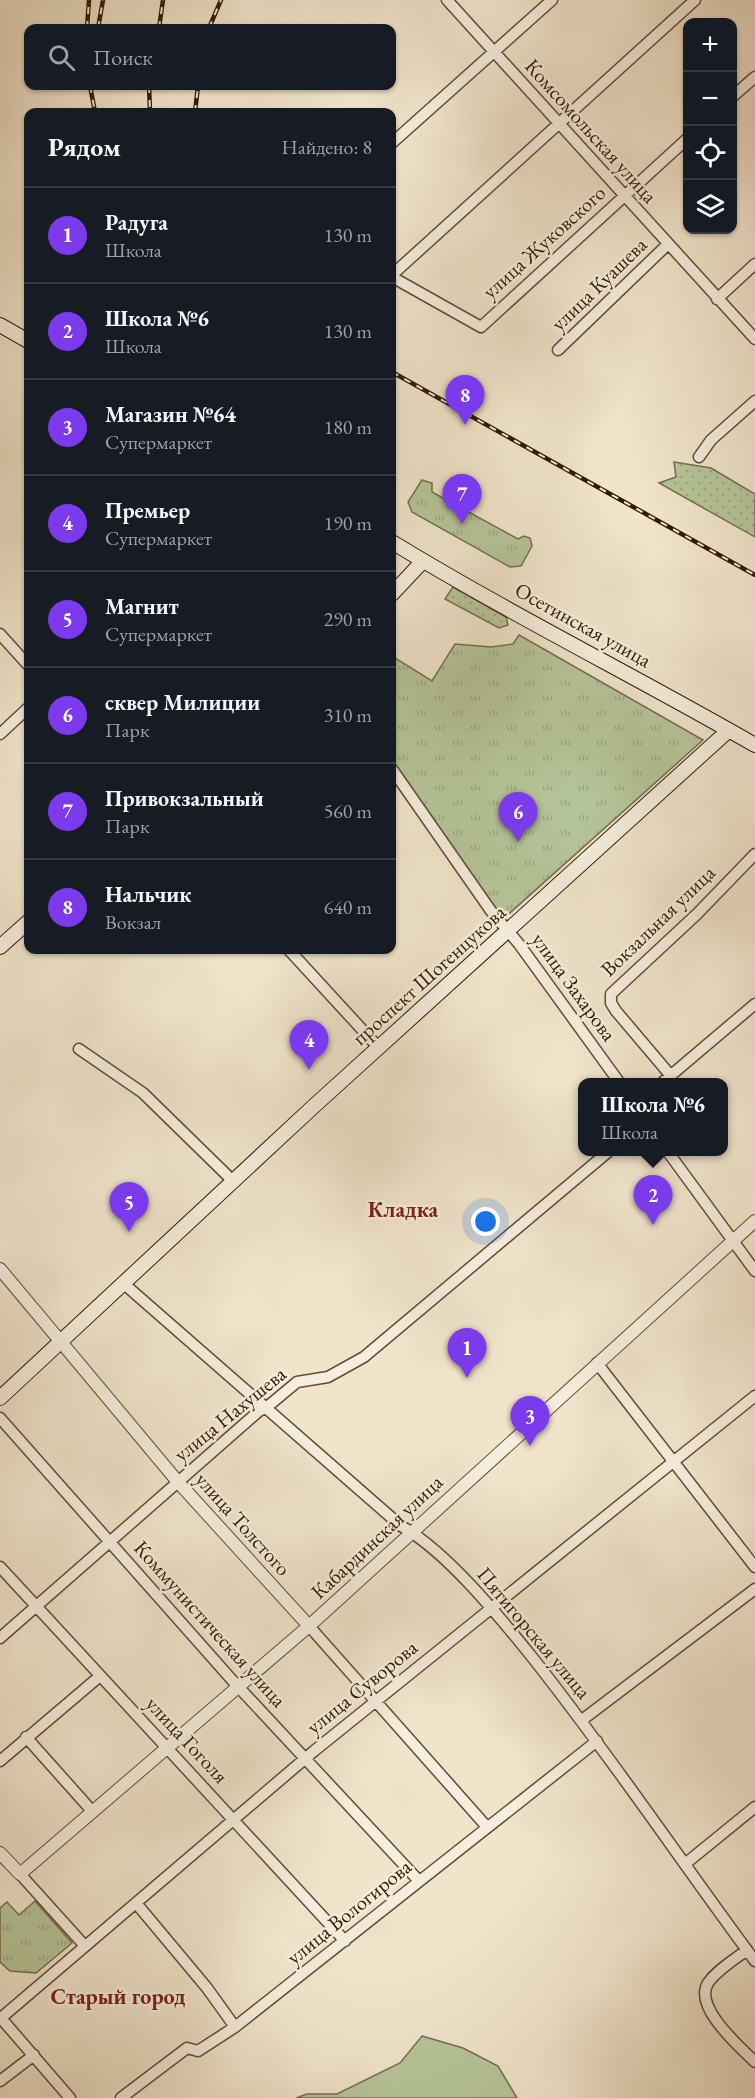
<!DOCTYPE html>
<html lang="ru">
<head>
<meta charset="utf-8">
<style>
  :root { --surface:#171b24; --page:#20242c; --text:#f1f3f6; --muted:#9ea1a6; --line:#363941; --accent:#7c3aed }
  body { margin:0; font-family:"EB Garamond",serif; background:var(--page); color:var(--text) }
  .controls { position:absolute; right:18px; top:18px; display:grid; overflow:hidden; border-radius:12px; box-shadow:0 2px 4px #0004 }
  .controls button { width:54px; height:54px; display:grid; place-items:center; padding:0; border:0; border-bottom:2px solid var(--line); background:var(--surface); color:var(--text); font:30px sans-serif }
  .you { position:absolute; left:486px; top:1222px; width:21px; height:21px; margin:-15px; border:4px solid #fff; border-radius:50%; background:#1a73e8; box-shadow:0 0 0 9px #1a73e833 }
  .badge { display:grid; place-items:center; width:39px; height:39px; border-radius:50%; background:var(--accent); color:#fff; font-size:20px; font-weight:700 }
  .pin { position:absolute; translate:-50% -50px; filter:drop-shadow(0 2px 3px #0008) }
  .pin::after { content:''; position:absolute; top:32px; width:21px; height:18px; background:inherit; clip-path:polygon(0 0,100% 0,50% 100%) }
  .popup { position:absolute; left:578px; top:1078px; width:150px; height:78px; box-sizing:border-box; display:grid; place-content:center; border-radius:12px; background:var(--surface); filter:drop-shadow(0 2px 4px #0005); font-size:20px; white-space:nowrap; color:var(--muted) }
  .popup b { font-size:22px; color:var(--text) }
  .popup::after { content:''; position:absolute; left:50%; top:100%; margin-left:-12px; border:12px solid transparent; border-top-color:var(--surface) }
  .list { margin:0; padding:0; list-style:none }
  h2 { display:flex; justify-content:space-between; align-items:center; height:78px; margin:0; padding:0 24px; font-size:26px }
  h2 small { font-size:20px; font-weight:400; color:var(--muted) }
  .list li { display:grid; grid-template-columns:39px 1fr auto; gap:18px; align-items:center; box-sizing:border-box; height:96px; padding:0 24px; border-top:2px solid var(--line) }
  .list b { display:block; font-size:22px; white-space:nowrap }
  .list p { margin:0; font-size:20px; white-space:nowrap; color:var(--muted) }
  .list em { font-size:20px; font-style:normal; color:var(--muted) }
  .icon { flex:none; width:33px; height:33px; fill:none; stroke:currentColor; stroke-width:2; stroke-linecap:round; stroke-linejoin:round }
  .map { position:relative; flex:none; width:755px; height:2098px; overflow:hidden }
  .search { position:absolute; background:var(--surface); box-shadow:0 2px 4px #0004; left:24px; top:24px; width:372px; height:66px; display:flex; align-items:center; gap:15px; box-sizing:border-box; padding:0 21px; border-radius:12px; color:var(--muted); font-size:22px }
  .panel { position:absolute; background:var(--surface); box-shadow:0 2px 4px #0004; left:24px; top:108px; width:372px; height:846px; border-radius:12px }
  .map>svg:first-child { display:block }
  .grass { fill:url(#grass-dots); stroke:#74704e; stroke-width:1.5 }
  .park { fill:url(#park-tufts); stroke:#74704e; stroke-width:1.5 }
  .pitch { fill:#b6c59a; stroke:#74704e; stroke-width:1.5 }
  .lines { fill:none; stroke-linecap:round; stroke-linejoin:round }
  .minor-casing { stroke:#624c34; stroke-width:13 }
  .tertiary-casing { stroke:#624c34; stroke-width:14 }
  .secondary-casing { stroke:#331a02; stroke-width:16 }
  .minor { stroke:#f5eddd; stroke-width:10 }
  .tertiary { stroke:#f5eddd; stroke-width:12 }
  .secondary { stroke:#f5eddd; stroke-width:14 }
  .rail-casing { stroke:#331a02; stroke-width:4.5 }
  .rail { stroke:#f5eddd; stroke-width:2; stroke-dasharray:7; stroke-linecap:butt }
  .labels { text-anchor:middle; stroke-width:5; stroke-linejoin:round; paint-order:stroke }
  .street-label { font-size:21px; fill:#331a02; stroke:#f5eddd }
  .neighbourhood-label { font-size:22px; font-weight:bold; fill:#7a1f14; stroke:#f5eddd }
</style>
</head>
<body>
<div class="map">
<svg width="755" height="2098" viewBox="0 0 755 2098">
  <defs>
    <pattern id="grass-dots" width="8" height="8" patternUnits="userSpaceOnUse" patternTransform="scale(1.5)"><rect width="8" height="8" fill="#b6c59a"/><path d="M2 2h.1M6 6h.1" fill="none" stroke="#9da983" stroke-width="1.8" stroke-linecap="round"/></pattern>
    <pattern id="park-tufts" width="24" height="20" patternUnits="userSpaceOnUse" patternTransform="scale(1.5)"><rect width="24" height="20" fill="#b6c59a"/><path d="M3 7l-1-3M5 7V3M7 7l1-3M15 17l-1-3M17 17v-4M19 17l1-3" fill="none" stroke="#9da983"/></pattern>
  </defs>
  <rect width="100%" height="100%" fill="#f0e4cb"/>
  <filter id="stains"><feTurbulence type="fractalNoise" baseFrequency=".00333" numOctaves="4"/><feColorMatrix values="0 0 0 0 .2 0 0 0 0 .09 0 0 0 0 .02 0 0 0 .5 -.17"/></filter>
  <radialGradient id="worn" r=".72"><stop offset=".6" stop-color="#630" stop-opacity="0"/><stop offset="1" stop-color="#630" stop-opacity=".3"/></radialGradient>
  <path class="grass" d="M674 462 711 468 755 494V537L659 483 676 477Z
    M453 587 506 617 508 625 499 628 445 599Z"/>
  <path class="park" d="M422 480 432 483V492L518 539 524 536 530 538 532 546 521 566 510 567 412 512 408 502Z
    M519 635 703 740 502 920 392 763V656L432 681 455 644 491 647 513 644Z
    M35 1901 72 1943 36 1973 10 1971 0 1962V1908L7 1902 19 1915Z"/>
  <path class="pitch" d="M422 2036 463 2048 498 2066 517 2098H296L307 2094H337L400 2063Z"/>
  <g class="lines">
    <g class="minor-casing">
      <path id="minor" d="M447 0 755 339
        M732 97 755 77
        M392 143 552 0
        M392 275 695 0
        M392 277 481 327 688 138
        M717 299 755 264
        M558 350 667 245
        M699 457 711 440 755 401
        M0 634 28 665
        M0 734 28 708
        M392 769 491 911 519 944 619 1082
        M289 950 379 1048
        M79 1049 143 1093 233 1181
        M671 1076 616 1011 611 1003V994L697 914 755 854
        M663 1082 755 1004
        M668 1152 755 1271
        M123 1283 401 1526C446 1551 499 1616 532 1657 610 1755 680 1860 755 1961
        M597 1363 755 1567
        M0 1418 232 1680 419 1881
        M0 1567 345 1941
        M309 1626 487 1827
        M0 1638 259 1411 267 1407 297 1382 328 1377 364 1357 608 1152
        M582 1720 755 1589
        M26 1737 92 1811
        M0 1761 100 1676
        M685 1864 755 1807
        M20 1874 84 1945
        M136 1903 207 1988 235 2027
        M747 1950C735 1959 717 1970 708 1983 693 2007 740 2047 755 2062
        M0 2017 70 2098
        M1 2018 314 1751 755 1396
        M0 2081 34 2055
        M121 2098 187 2048 198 2051 235 2027 597 1741"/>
    </g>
    <g class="tertiary-casing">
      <path id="tertiary" d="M0 1269 178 1482 309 1626
        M0 1853 20 1874 309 1626 755 1221"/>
    </g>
    <g class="secondary-casing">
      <path id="secondary" d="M0 325 28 341
        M392 542C510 614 635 676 755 745
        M392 594 423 561
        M0 947 28 922
        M0 1398 314 1106 729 730"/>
    </g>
    <use href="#minor" class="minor"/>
    <use href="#tertiary" class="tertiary"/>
    <use href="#secondary" class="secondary"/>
    <g class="rail-casing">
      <path id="rail" d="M87 28 89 0
        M98 28 103 0
        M159 28 163 0
        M209 28 221 0
        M90 86 95 112
        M149 86 150 112
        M195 112 198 86
        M392 372 755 575"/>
    </g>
    <use href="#rail" class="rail"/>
  </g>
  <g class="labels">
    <g class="street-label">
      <text transform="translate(591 131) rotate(48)" y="7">Комсомольская улица</text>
      <text transform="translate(544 242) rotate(-42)" y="7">улица Жуковского</text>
      <text transform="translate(599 284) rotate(-44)" y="7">улица Куашева</text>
      <text transform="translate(583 625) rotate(29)" y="7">Осетинская улица</text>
      <text transform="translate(658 921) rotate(-44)" y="7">Вокзальная улица</text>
      <text transform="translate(429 975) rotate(-42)" y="7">проспект Шогенцукова</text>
      <text transform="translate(574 987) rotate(54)" y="7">улица Захарова</text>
      <text transform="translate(230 1414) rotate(-39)" y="7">улица Нахушева</text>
      <text transform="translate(243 1524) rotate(48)" y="7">улица Толстого</text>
      <text transform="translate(377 1537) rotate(-43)" y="7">Кабардинская улица</text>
      <text transform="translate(210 1624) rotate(48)" y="7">Коммунистическая улица</text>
      <text transform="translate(534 1633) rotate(50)" y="7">Пятигорская улица</text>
      <text transform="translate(362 1687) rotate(-39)" y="7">улица Суворова</text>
      <text transform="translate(187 1740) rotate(47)" y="7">улица Гоголя</text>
      <text transform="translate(349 1912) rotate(-39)" y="7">улица Вологирова</text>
    </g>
    <g class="neighbourhood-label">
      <text x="403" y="1217">Кладка</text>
      <text x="118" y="2004">Старый город</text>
    </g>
  </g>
  <rect width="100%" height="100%" filter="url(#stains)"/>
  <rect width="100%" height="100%" fill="url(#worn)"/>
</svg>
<div class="controls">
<button>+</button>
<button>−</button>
<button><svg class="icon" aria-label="locate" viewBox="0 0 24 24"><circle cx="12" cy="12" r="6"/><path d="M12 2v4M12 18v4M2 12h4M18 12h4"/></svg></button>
<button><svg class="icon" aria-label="layers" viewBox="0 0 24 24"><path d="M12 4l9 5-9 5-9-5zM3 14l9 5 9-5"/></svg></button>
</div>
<div class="you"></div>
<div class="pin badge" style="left:467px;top:1378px">1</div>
<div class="pin badge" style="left:653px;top:1225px">2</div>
<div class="popup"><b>Школа №6</b>Школа</div>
<div class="pin badge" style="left:530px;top:1446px">3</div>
<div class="pin badge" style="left:309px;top:1070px">4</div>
<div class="pin badge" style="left:129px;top:1232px">5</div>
<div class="pin badge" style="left:518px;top:842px">6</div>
<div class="pin badge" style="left:462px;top:524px">7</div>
<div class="pin badge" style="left:465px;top:425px">8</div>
<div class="search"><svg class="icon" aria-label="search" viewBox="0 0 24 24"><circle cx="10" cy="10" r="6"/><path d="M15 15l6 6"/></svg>Поиск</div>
<section class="panel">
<h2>Рядом<small>Найдено: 8</small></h2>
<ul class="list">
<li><span class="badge">1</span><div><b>Радуга</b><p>Школа</p></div><em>130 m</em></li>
<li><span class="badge">2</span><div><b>Школа №6</b><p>Школа</p></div><em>130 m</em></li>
<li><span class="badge">3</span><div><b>Магазин №64</b><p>Супермаркет</p></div><em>180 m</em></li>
<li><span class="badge">4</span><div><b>Премьер</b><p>Супермаркет</p></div><em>190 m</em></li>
<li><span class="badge">5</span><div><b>Магнит</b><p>Супермаркет</p></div><em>290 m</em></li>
<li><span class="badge">6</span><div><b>сквер Милиции</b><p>Парк</p></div><em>310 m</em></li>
<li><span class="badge">7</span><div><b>Привокзальный</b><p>Парк</p></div><em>560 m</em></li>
<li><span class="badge">8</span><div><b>Нальчик</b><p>Вокзал</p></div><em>640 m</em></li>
</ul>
</section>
</div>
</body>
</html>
